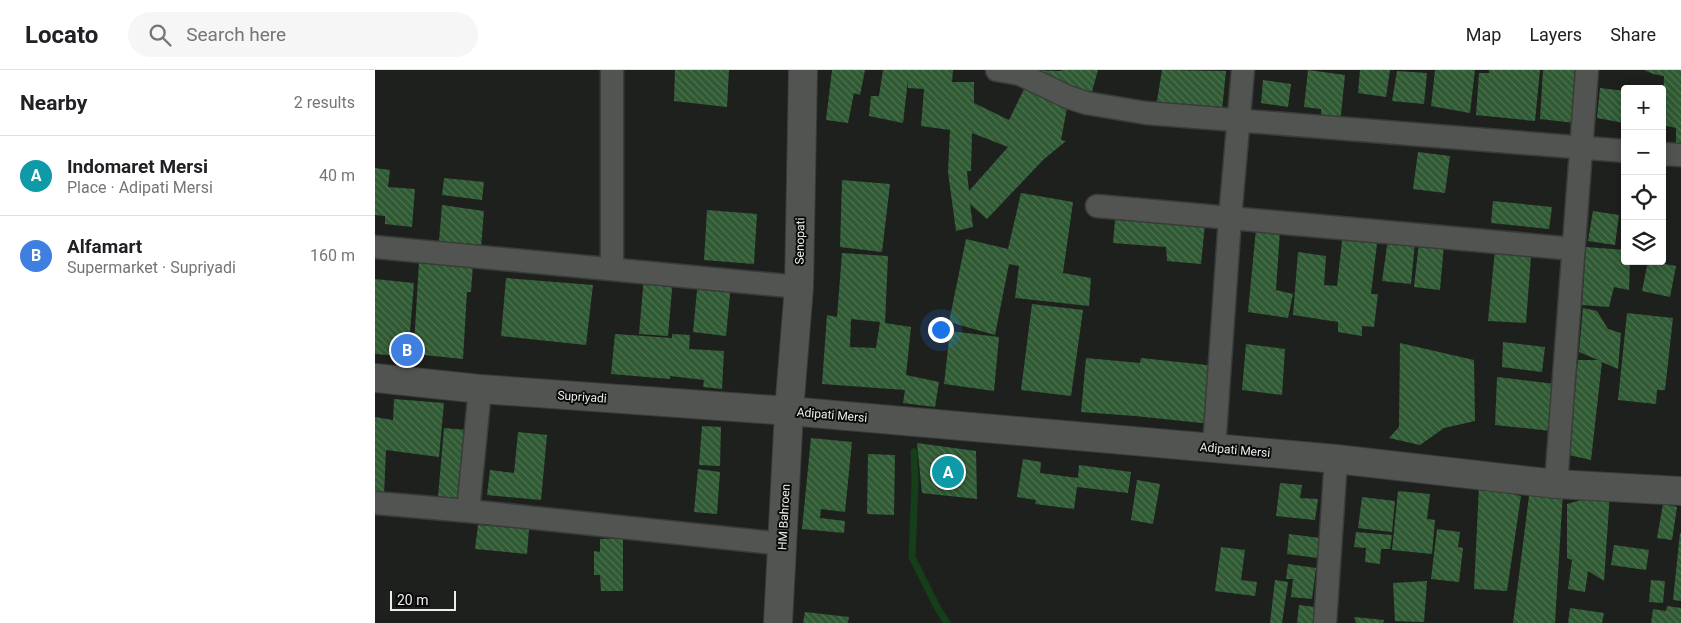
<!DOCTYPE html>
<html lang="en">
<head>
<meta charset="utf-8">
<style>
  :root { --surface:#fff; --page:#f6f6f6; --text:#202124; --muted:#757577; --line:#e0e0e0; --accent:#db2777 }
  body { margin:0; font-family:Roboto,sans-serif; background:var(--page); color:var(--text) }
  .controls { position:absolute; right:15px; top:15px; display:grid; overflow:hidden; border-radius:5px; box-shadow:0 2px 12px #0003 }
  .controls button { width:45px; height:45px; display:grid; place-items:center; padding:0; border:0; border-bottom:1px solid var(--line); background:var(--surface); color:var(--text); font:25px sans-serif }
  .scale { position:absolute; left:15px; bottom:12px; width:66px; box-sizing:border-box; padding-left:5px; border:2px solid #eceeec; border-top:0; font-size:14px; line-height:18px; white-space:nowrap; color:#eceeec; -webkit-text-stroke:4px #090a09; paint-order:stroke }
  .you { position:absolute; left:565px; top:259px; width:18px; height:18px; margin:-12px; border:4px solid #fff; border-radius:50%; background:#1a73e8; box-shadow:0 0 0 8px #1a73e833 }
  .badge { display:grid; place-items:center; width:32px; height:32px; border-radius:50%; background:var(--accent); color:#fff; font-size:16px; font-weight:700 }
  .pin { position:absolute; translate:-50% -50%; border:2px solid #fff; box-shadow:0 1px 5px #0006 }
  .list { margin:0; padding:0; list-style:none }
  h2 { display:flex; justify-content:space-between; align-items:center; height:65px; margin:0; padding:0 20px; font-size:21px }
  h2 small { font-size:16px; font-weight:400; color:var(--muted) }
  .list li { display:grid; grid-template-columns:32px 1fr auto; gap:15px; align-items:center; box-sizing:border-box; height:80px; padding:0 20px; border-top:1px solid var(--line) }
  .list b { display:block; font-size:19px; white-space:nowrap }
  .list p { margin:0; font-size:16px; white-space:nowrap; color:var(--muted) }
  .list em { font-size:16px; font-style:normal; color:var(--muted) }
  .icon { flex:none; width:28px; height:28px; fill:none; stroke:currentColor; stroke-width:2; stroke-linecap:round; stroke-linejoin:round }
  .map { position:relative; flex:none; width:1306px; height:553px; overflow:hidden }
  header { display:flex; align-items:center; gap:30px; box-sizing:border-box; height:70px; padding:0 25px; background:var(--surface); border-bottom:1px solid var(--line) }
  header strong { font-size:24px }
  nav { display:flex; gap:28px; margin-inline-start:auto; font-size:18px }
  .search { width:350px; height:45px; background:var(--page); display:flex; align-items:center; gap:12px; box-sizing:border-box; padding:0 18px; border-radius:28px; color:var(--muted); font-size:19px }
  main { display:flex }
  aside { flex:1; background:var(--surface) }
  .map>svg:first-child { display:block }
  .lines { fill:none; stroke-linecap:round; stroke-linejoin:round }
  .stream { stroke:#143f19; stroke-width:7 }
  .building { fill:url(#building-back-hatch); fill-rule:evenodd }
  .street-casing { stroke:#3a3c3a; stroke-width:25 }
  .secondary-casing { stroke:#3a3c3a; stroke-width:30 }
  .street { stroke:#515451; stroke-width:22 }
  .secondary { stroke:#515451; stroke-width:28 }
  .labels { text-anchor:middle; stroke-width:4; stroke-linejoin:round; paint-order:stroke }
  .street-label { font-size:12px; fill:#eceeec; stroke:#090a09 }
</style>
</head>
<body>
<header>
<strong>Locato</strong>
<div class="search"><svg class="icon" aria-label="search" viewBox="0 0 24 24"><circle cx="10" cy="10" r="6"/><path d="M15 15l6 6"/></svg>Search here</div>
<nav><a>Map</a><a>Layers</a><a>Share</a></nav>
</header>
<main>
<aside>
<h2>Nearby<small>2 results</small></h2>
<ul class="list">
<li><span class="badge" style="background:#0f9aa8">A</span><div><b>Indomaret Mersi</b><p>Place · Adipati Mersi</p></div><em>40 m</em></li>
<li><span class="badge" style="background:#3f7fe0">B</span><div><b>Alfamart</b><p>Supermarket · Supriyadi</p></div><em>160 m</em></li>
</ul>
</aside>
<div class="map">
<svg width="1306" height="553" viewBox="0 0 1306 553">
  <defs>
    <pattern id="building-back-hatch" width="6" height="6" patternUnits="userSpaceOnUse" patternTransform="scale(1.25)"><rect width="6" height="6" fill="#305a33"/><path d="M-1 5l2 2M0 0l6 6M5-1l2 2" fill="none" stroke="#4e7251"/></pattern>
  </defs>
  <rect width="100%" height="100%" fill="#1e201e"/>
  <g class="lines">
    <path class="stream" d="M539 382 540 413 537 487 562 537 572 553"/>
  </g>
  <path class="building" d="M300 0H354L352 37 299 31Z
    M457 0H490L485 25 479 23 473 53 451 50Z
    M508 0H578L577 12H599V33L634 50 651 15 692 38 686 70 691 71 668 90 612 149 595 134 598 157 581 161 573 102 575 60 546 56 549 19 533 18V10L528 53 494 46 496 26H504ZM597 63 633 77 594 121 592 101H596Z
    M654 0 686 1V0H723L716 25Z
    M787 0 851 1 847 40 781 37Z
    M933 0 970 5 965 54 946 52V39L929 37Z
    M985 0H1015L1011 27 983 23Z
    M1060 0H1100L1095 43 1056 36Z
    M1114 0H1165L1160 51 1101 45 1104 3H1114Z
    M1168 0H1203L1200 53 1165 49Z
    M1269 0H1306V74L1301 73V58L1288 55 1289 6 1278 4Z
    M1022 1 1052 3 1049 34 1017 31Z
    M888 10 916 14 913 37 886 33Z
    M1225 18 1250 21 1249 53 1222 48Z
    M1043 82 1075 86 1070 123 1038 119Z
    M0 98 15 100 13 117 40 119 37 157 10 154V146L0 145Z
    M69 108 109 112 107 130 67 125Z
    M467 110 515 114 507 182 465 177Z
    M646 123 698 132 688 203 716 208 714 236 640 228 644 196 634 194 620 265 574 252 591 169 633 179Z
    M1118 131 1177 137 1174 159 1116 153Z
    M67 135 109 141 106 177 64 171Z
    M332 140 382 144 379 194 329 190Z
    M1218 141 1244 145 1240 175 1213 171Z
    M740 150 830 154 826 194 792 191 791 177 738 173Z
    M881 159 905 161 901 220 918 224 913 248 873 242Z
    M968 162 1003 165 996 224H1003L999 257 987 256V266L963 262V252L918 245 923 182 951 186 949 215 962 216Z
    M1013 169 1040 172 1036 214 1007 211Z
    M1044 172 1069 174 1065 220 1039 217Z
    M1211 177 1250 180V191H1255L1254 220 1239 217 1234 237 1207 235Z
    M1120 180 1156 186 1151 253 1113 251Z
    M467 183 513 186 510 253 536 257 531 305 564 312 560 337 528 333 530 320 447 314 452 245 462 247ZM476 249 505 252 501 278 475 277Z
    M1273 191 1301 196 1295 227 1267 221Z
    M44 192 98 194 96 222H92L88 289 39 284 37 294 24 292V286L0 284V209L39 213 34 274 39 275Z
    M269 207 298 208 293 266 264 264Z
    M131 208 218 215 211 275 126 266Z
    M323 210 356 214 351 266 318 262Z
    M657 234 708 240 696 326 646 320Z
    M1208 238 1222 241 1233 259 1246 263 1243 299 1227 292 1216 390 1194 385 1203 290H1223L1204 282Z
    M1252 243 1298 248 1290 320H1282L1281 334 1243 330Z
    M575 261 624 267 619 321 569 314Z
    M240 264 297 268V264L315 265 314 279 349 281 347 319 328 317 329 310 295 306V309L236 304Z
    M1128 272 1170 277 1167 302 1127 297Z
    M1025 273 1099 290 1100 351 1069 358 1045 375 1014 368 1024 357Z
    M871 274 910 279 907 325 867 320Z
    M711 288 765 293 766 288 841 296 836 354 760 346 706 342Z
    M1122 307 1180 314 1176 361 1120 355Z
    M19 329 69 333 64 387 11 380 9 425 0 424V347L18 350Z
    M327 356 346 357 345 396 324 395Z
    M69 358 93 360 87 430 63 427Z
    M143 362 172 365 166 430 112 425 115 400 139 403Z
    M436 368 477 372 470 442 446 439 445 448 470 451 469 463 427 459Z
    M542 373 601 381 602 429 547 423Z
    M493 384 520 385 519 445 492 444Z
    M648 389 666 392 665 403 703 408 704 395 756 402 753 423 702 417 699 439 660 434 661 430 642 427Z
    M323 399 345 402 342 444 319 442Z
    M762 410 785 414 778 454 756 450Z
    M905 413 927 415 925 428 943 429 940 450 901 446Z
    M1104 416 1146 426 1132 521 1099 519Z
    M1155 418 1188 422 1180 553H1138Z
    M1023 421 1055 424 1052 449 1060 450 1057 484 1017 480Z
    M1235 422 1229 511 1213 501 1210 522 1193 519 1197 490 1192 488V434Z
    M987 427 1020 431 1017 462 983 458Z
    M1288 434 1302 437 1297 470 1282 468Z
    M103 455 154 459 152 484 100 479Z
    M1062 459 1085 462 1083 477 1088 478 1084 512 1056 509Z
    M981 462 1017 465 1015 479H1006L1005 494 990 492 991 478 979 477Z
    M1305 463H1306V531L1298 530Z
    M914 464 945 468 942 488 912 484Z
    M248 468V521H226L225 505H219V481L225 482V469Z
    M1239 475 1274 480 1271 500 1236 495Z
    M846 477 870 480 866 510 882 512 880 526 840 521Z
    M913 494 941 498 937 529 916 527 918 509H911Z
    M900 510 913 512 907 553H895Z
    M1276 510 1290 511 1288 533 1274 532Z
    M1052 511 1049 552 1020 551 1018 513Z
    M924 535 948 538 946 553H922Z
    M1292 536 1306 538V553H1276L1278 539 1291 541Z
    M1195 538 1229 543 1227 553H1193Z
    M430 542 474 547 473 553H428Z
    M979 547 1009 550 1008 553H981Z"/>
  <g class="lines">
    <g class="street-casing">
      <path id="street" d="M622 0 645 4 693 27 711 33 771 43 1250 81
        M1287 84 1306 85
        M722 136 1199 179
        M0 177 424 217
        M237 198V0
        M839 378 855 148 868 0
        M1181 414 1212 0
        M0 433 93 441 408 474
        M93 441 105 319
        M950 553 961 389"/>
    </g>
    <g class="secondary-casing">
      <path id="secondary" d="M0 308 105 319 414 341 839 378 961 389 1181 414 1306 421
        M403 553 414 341 424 217 428 0"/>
    </g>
    <use href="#street" class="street"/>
    <use href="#secondary" class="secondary"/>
  </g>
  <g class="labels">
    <g class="street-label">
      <text transform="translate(425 171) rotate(-89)" y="4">Senopati</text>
      <text transform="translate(207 327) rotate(4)" y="4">Supriyadi</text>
      <text transform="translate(457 345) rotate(5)" y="4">Adipati Mersi</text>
      <text transform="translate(860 380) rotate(5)" y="4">Adipati Mersi</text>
      <text transform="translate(409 447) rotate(-87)" y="4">HM Bahroen</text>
    </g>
  </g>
</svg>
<div class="controls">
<button>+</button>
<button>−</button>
<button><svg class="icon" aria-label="locate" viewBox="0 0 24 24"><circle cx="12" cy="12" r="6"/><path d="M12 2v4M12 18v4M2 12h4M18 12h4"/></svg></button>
<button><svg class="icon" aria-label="layers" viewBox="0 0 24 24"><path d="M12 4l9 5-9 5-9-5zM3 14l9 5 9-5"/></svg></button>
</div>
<div class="scale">20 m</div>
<div class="you"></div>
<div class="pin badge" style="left:573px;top:402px;background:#0f9aa8">A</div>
<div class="pin badge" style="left:32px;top:280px;background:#3f7fe0">B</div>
</div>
</main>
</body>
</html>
